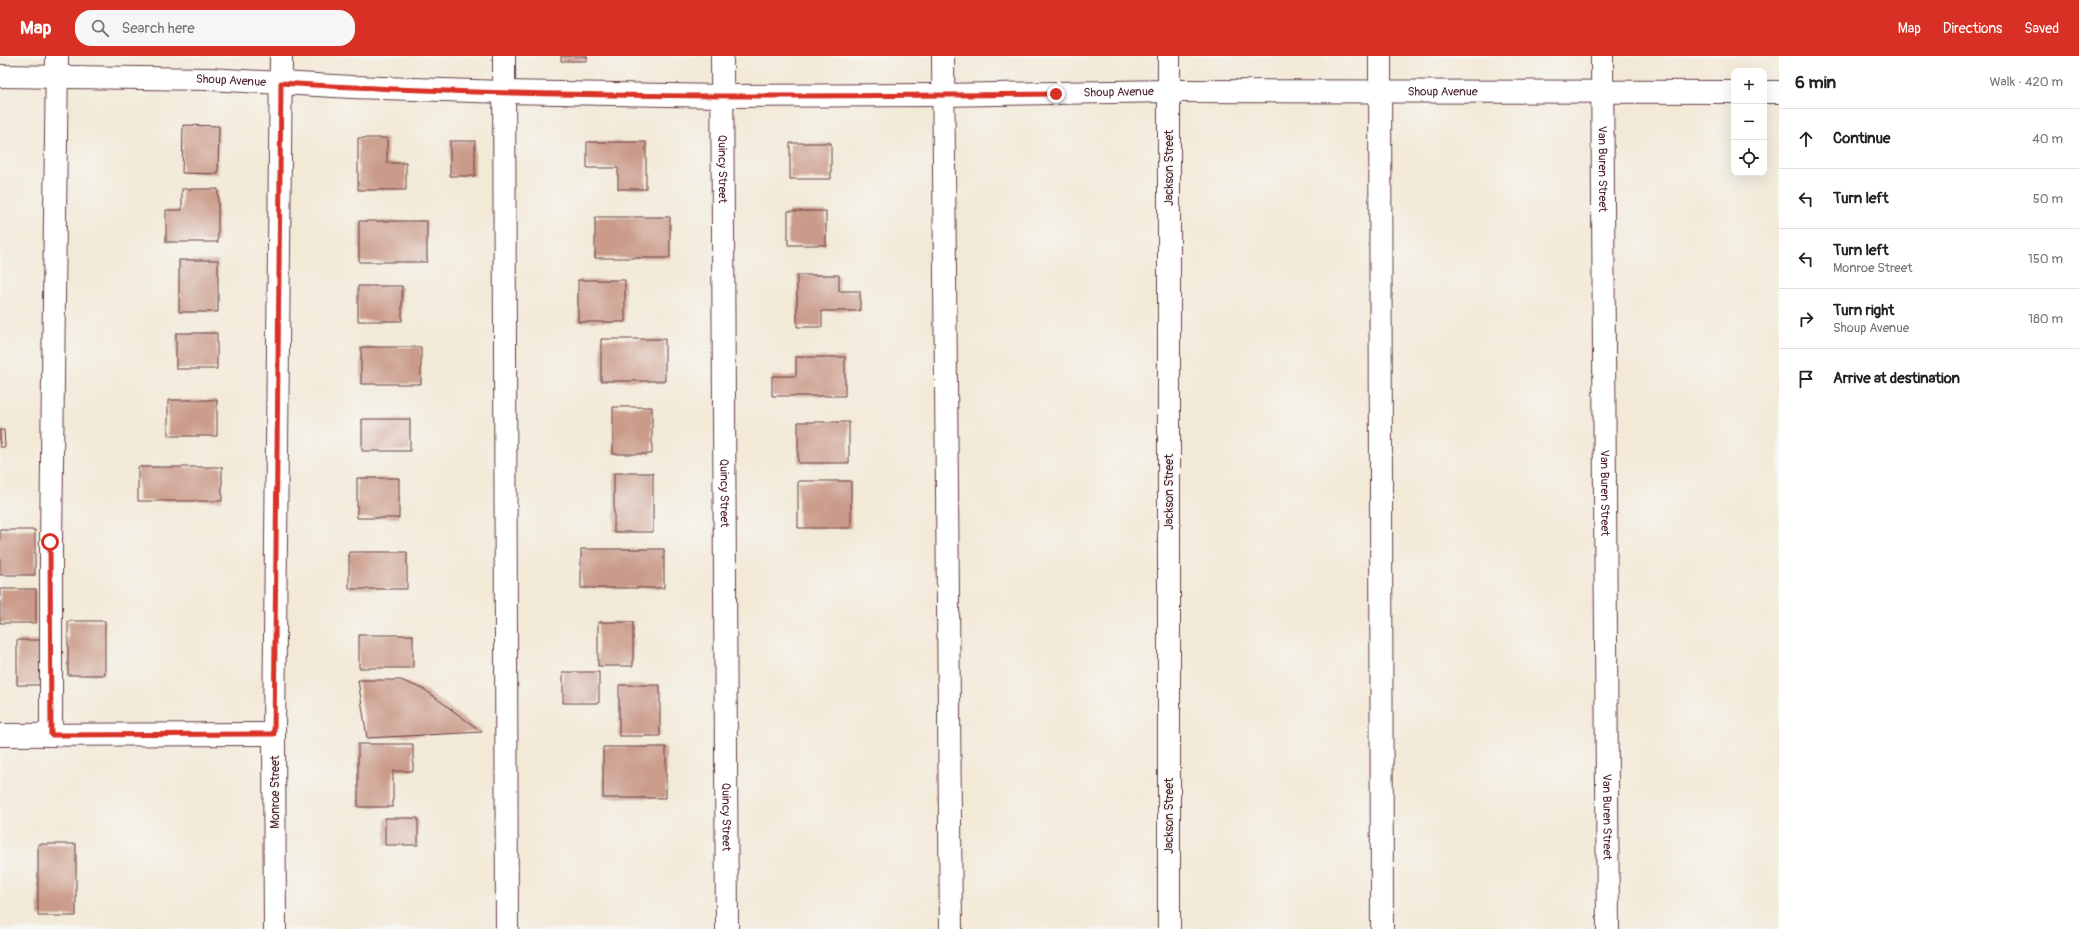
<!DOCTYPE html>
<html lang="en">
<head>
<meta charset="utf-8">
<style>
  :root { --surface:#fff; --page:#f6f6f6; --text:#222; --muted:#767676; --line:#e0e0e0; --accent:#d93025 }
  body { margin:0; font-family:Pangolin,sans-serif; background:var(--page); color:var(--text) }
  .controls { position:absolute; right:12px; top:12px; display:grid; overflow:hidden; border-radius:8px; box-shadow:0 4px 16px #0002 }
  .controls button { width:36px; height:36px; display:grid; place-items:center; padding:0; border:0; border-bottom:1px solid var(--line); background:var(--surface); color:var(--text); font:20px sans-serif }
  .stop { position:absolute; width:12px; height:12px; margin:-9px; border:3px solid #d93025; border-radius:50%; background:#fff }
  .stop.end { background:#d93025; border-color:#fff; box-shadow:0 1px 4px #0008 }
  .list { margin:0; padding:0; list-style:none }
  h2 { display:flex; justify-content:space-between; align-items:center; height:52px; margin:0; padding:0 16px; font-size:17px }
  h2 small { font-size:13px; font-weight:400; color:var(--muted) }
  .list li { display:grid; grid-template-columns:26px 1fr auto; gap:12px; align-items:center; box-sizing:border-box; height:60px; padding:0 16px; border-top:1px solid var(--line) }
  .list b { display:block; font-size:15px; white-space:nowrap }
  .list p { margin:0; font-size:13px; white-space:nowrap; color:var(--muted) }
  .list em { font-size:13px; font-style:normal; color:var(--muted) }
  .icon { flex:none; width:22px; height:22px; fill:none; stroke:currentColor; stroke-width:2; stroke-linecap:round; stroke-linejoin:round }
  .map { position:relative; flex:none; width:1779px; height:873px; overflow:hidden }
  header { display:flex; align-items:center; gap:24px; box-sizing:border-box; height:56px; padding:0 20px; background:var(--accent); color:#fff }
  header strong { font-size:19px }
  nav { display:flex; gap:22px; margin-inline-start:auto; font-size:14px }
  .search { width:280px; height:36px; background:var(--page); display:flex; align-items:center; gap:10px; box-sizing:border-box; padding:0 14px; border-radius:16px; color:var(--muted); font-size:15px }
  main { display:flex }
  aside { flex:1; background:var(--surface) }
  .map>svg:first-child { display:block }
  .building { fill:#ca9b8a }
  .lines { fill:none; stroke-linecap:round; stroke-linejoin:round }
  .minor-casing { stroke:#633d45; stroke-width:24 }
  .minor { stroke:#fff; stroke-width:22 }
  .route { stroke:#d93025; stroke-width:5 }
  .labels { text-anchor:middle; stroke-width:3; stroke-linejoin:round; paint-order:stroke }
  .street-label { font-size:12px; fill:#4a1f2b; stroke:#f6f6f2 }
</style>
</head>
<body>
<header>
<strong>Map</strong>
<div class="search"><svg class="icon" aria-label="search" viewBox="0 0 24 24"><circle cx="10" cy="10" r="6"/><path d="M15 15l6 6"/></svg>Search here</div>
<nav><a>Map</a><a>Directions</a><a>Saved</a></nav>
</header>
<main>
<div class="map">
<svg width="1779" height="873" viewBox="0 0 1779 873">
  <rect width="100%" height="100%" fill="#f6f6f2"/>
  <filter id="ink" filterUnits="userSpaceOnUse"><feTurbulence type="fractalNoise" baseFrequency=".025" numOctaves="2"/><feDisplacementMap in="SourceGraphic" scale="8" xChannelSelector="R" yChannelSelector="G"/><feConvolveMatrix kernelMatrix="1 2 1 2 8 2 1 2 1" color-interpolation-filters="sRGB"/></filter>
  <filter id="wash" filterUnits="userSpaceOnUse"><feTurbulence type="fractalNoise" baseFrequency=".012" numOctaves="4" result="noise"/><feDisplacementMap in="SourceGraphic" scale="16" xChannelSelector="R" yChannelSelector="G"/><feGaussianBlur stdDeviation="0.9" result="paint"/><feColorMatrix in="noise" values="0 0 0 0 0 0 0 0 0 0 0 0 0 0 0 0 0 1.4 0 .05"/><feComposite in="paint" operator="in"/></filter>
  <g filter="url(#wash)">
    <rect width="100%" height="100%" fill="#f3e9d7"/>
    <g id="blocks">
      <path class="building" d="M561 0H587V5H561Z
        M183 69 219 70 218 118 182 117Z
        M358 82H387V107H406V134H358Z
        M450 85H475V120H450Z
        M587 86H646V133H618V112H587Z
        M790 87H831V123H790Z
        M182 133H218V186H166V154H182Z
        M788 155H826V189H788Z
        M595 161H670V202H595Z
        M359 165H427V206H359Z
        M179 204H218V256H179Z
        M797 219H839V235H860V255H822V271H797Z
        M578 224H625V266H578Z
        M358 230H402V265H358Z
        M176 277H217V313H176Z
        M601 283H665V325H601Z
        M361 291H421V328H361Z
        M796 301H845V340H772V320H796Z
        M168 344H217V380H168Z
        M613 351H652V398H613Z
        M362 363H410V395H362Z
        M798 366H849V407H798Z
        M0 374H4L5 391H0Z
        M138 411H222V445H138Z
        M614 417H653V476H614Z
        M357 422H399V462H357Z
        M798 425H851V472H798Z
        M0 474H35V519H0Z
        M581 493H664V532H581Z
        M349 496H407V533H349Z
        M0 533H36V567H0Z
        M68 565H105V619H68Z
        M598 566H633V610H598Z
        M359 579H413V612H359Z
        M17 584H43V629H17Z
        M563 616H599V647H563Z
        M358 624H401L425 634 482 676 367 682Z
        M619 629H660V680H619Z
        M358 688H413V715H393V751H358Z
        M603 691H666V742H603Z
        M385 762H418V789H385Z
        M38 788H76V860H38Z"/>
    </g>
  </g>
  <g filter="url(#ink)">
    <use href="#blocks" fill-opacity="0" stroke="#633d45" stroke-width="1"/>
    <g class="lines">
      <g class="minor-casing">
        <g id="minor">
          <path d="M504 0 507 873"/>
          <path id="s1" d="M722 0 727 873"/>
          <path d="M943 0 951 873"/>
          <path d="M1169 0V873"/>
          <path d="M1380 0 1382 873"/>
          <path id="s2" d="M1602 0 1608 873"/>
          <path id="s3" d="M0 20 209 23 352 31 504 36 722 40 942 39 1169 35 1734 36"/>
          <path d="M1764 36H1779"/>
          <path d="M0 679 274 678"/>
          <path d="M51 679V486L57 0"/>
          <path d="M275 873 274 678 281 0"/>
        </g>
      </g>
      <use href="#minor" class="minor"/>
    </g>
  </g>
  <g class="lines" filter="url(#ink)">
    <path class="route" d="M50 486 51 679 274 678 281 27C539 43 798 41 1056 38"/>
  </g>
  <g class="labels">
    <g class="street-label">
      <text dy="4" stroke="none"><textPath href="#s3" startOffset="231">Shoup Avenue</textPath></text>
      <text dy="4" stroke="none"><textPath href="#s3" startOffset="1443">Shoup Avenue</textPath></text>
      <text dy="4" stroke="none"><textPath href="#s3" startOffset="1119">Shoup Avenue</textPath></text>
      <text transform="translate(1169 112) rotate(-90)" y="4">Jackson Street</text>
      <text dy="4" stroke="none"><textPath href="#s1" startOffset="113">Quincy Street</textPath></text>
      <text dy="4" stroke="none"><textPath href="#s2" startOffset="113">Van Buren Street</textPath></text>
      <text transform="translate(1169 436) rotate(-90)" y="4">Jackson Street</text>
      <text dy="4" stroke="none"><textPath href="#s1" startOffset="437">Quincy Street</textPath></text>
      <text dy="4" stroke="none"><textPath href="#s2" startOffset="437">Van Buren Street</textPath></text>
      <text transform="translate(275 736) rotate(-90)" y="4">Monroe Street</text>
      <text dy="4" stroke="none"><textPath href="#s1" startOffset="761">Quincy Street</textPath></text>
      <text transform="translate(1169 760) rotate(-90)" y="4">Jackson Street</text>
      <text dy="4" stroke="none"><textPath href="#s2" startOffset="761">Van Buren Street</textPath></text>
    </g>
  </g>
</svg>
<div class="controls">
<button>+</button>
<button>−</button>
<button><svg class="icon" aria-label="locate" viewBox="0 0 24 24"><circle cx="12" cy="12" r="6"/><path d="M12 2v4M12 18v4M2 12h4M18 12h4"/></svg></button>
</div>
<div class="stop" style="left:50px;top:486px"></div>
<div class="stop end" style="left:1056px;top:38px"></div>
</div>
<aside>
<h2>6 min<small>Walk · 420 m</small></h2>
<ul class="list">
<li><svg class="icon" aria-label="ahead" viewBox="0 0 24 24"><path d="M12 20V5M6 11l6-6 6 6"/></svg><div><b>Continue</b></div><em>40 m</em></li>
<li><svg class="icon" aria-label="left" viewBox="0 0 24 24"><path d="M17 20v-9H6M10 6l-5 5 5 5"/></svg><div><b>Turn left</b></div><em>50 m</em></li>
<li><svg class="icon" aria-label="left" viewBox="0 0 24 24"><path d="M17 20v-9H6M10 6l-5 5 5 5"/></svg><div><b>Turn left</b><p>Monroe Street</p></div><em>150 m</em></li>
<li><svg class="icon" aria-label="right" viewBox="0 0 24 24"><path d="M7 20v-9h11M14 6l5 5-5 5"/></svg><div><b>Turn right</b><p>Shoup Avenue</p></div><em>180 m</em></li>
<li><svg class="icon" aria-label="arrive" viewBox="0 0 24 24"><path d="M6 21V4h12l-3 4 3 4H6"/></svg><div><b>Arrive at destination</b></div></li>
</ul>
</aside>
</main>
</body>
</html>
